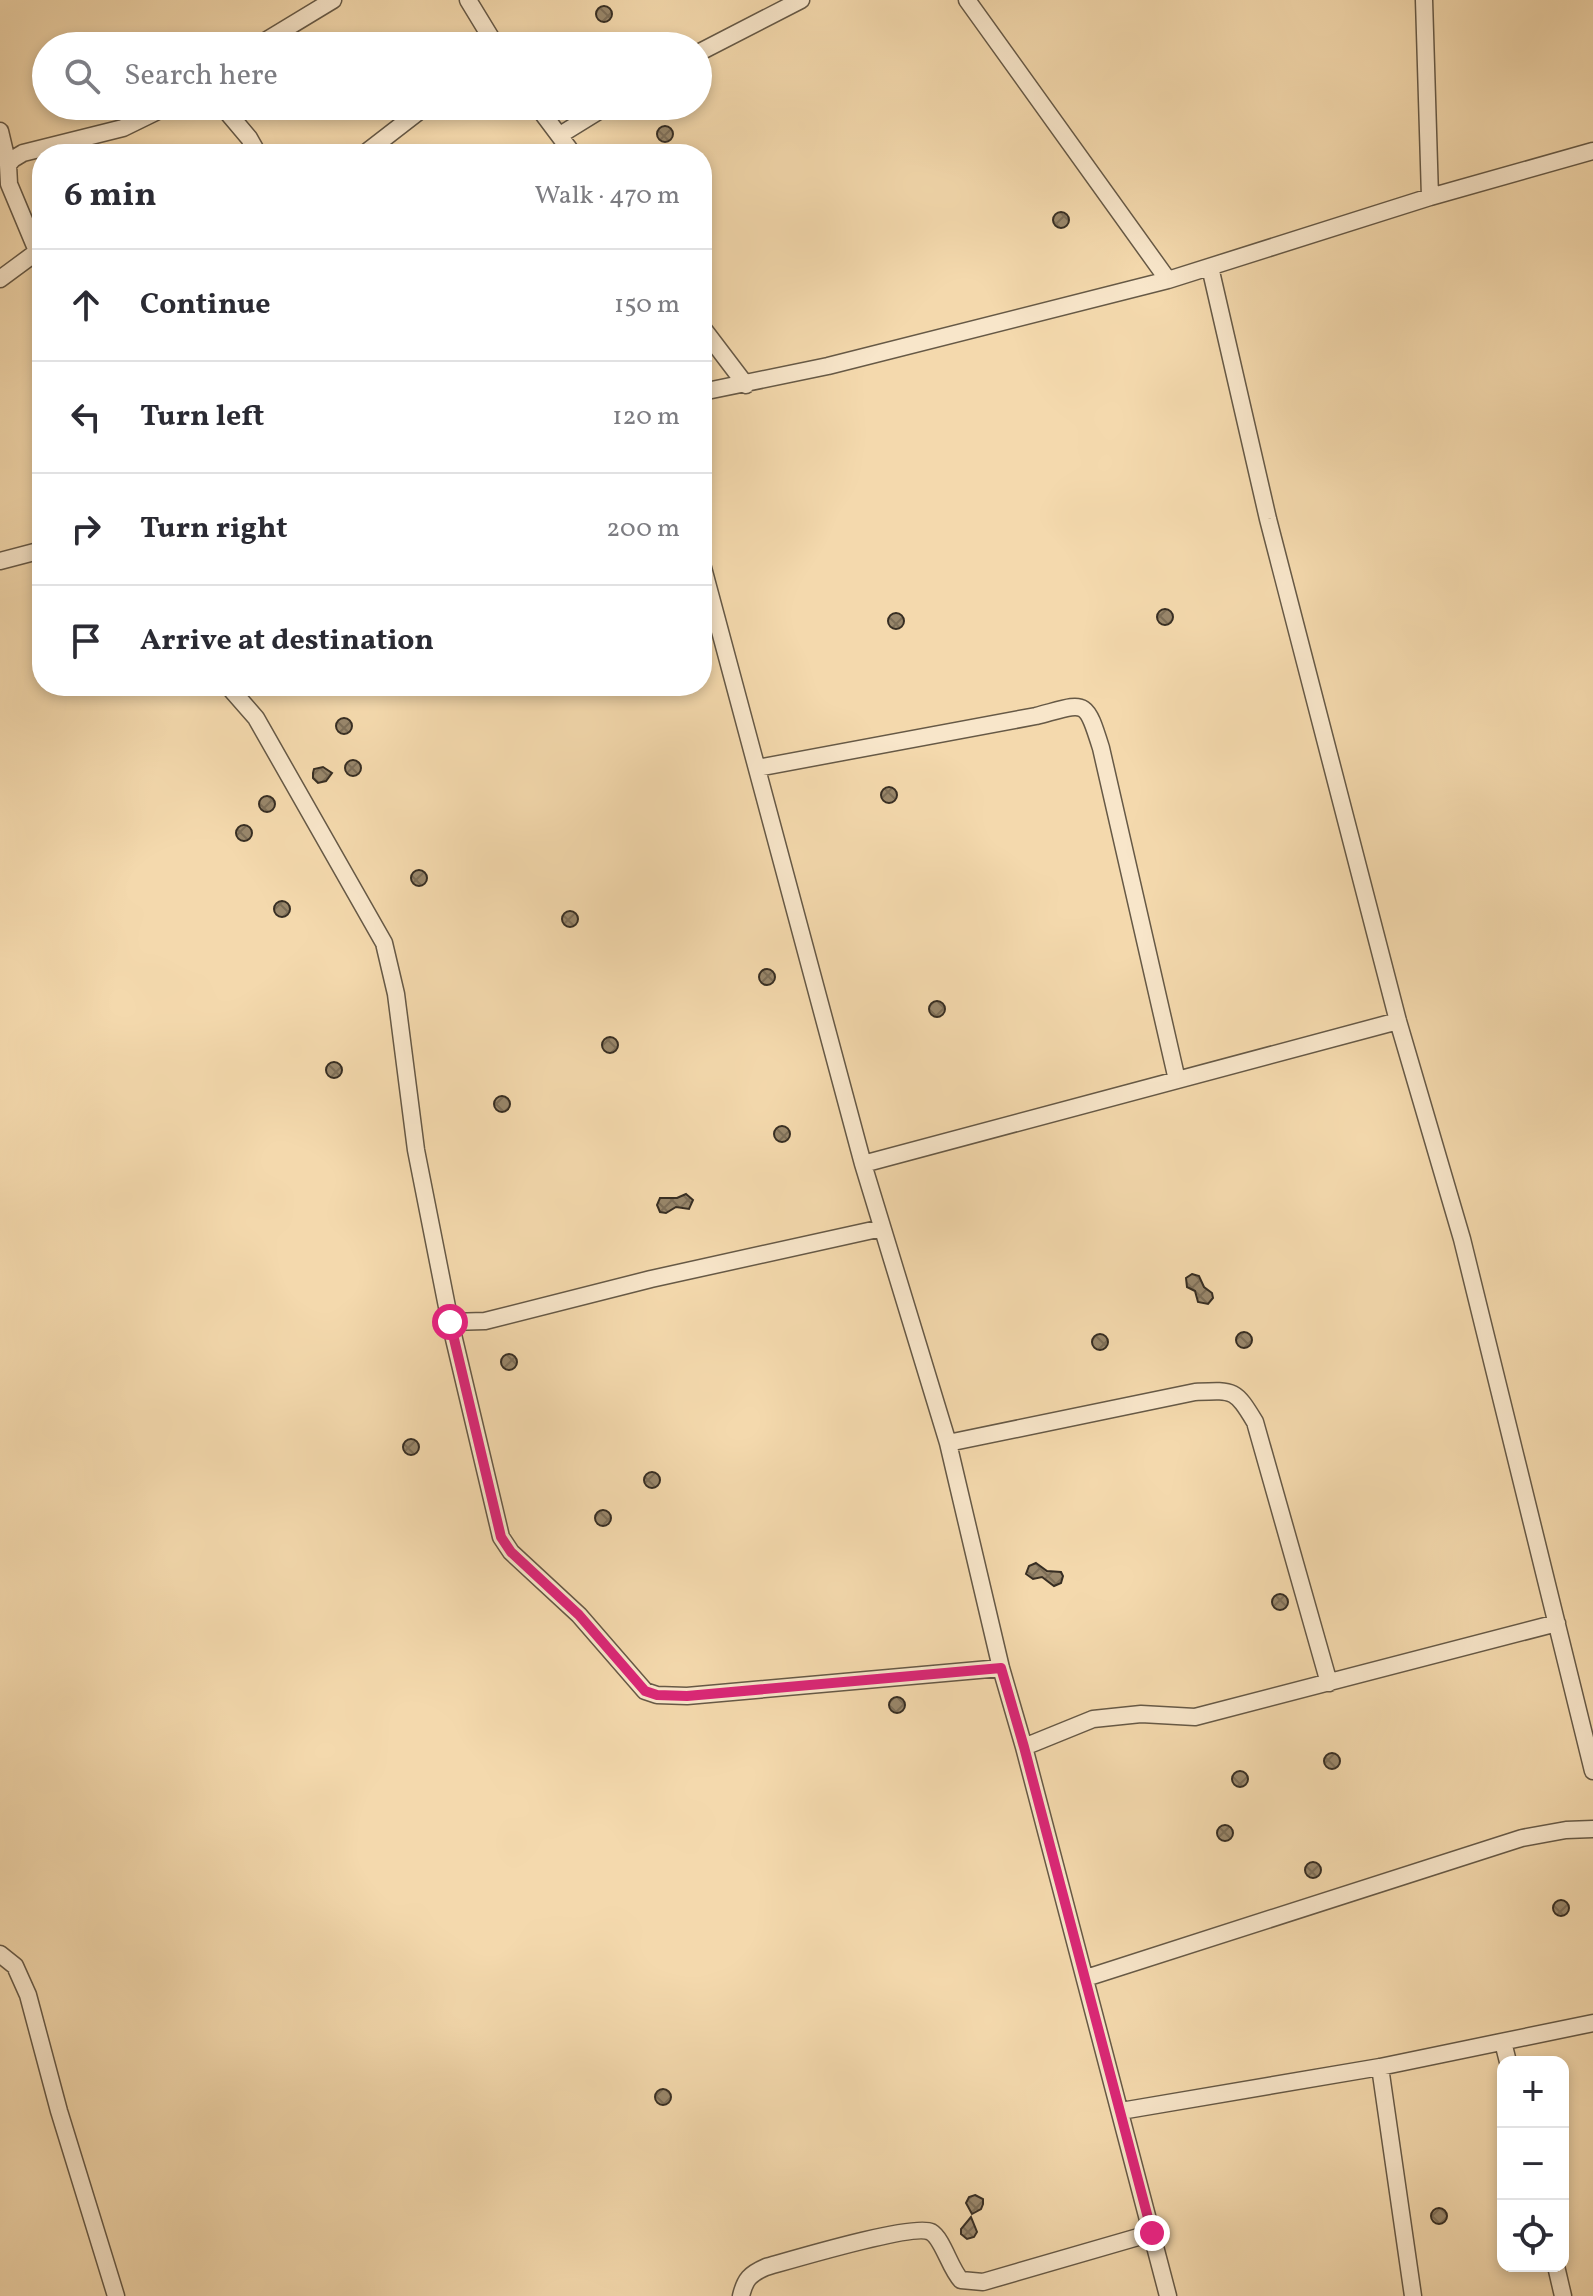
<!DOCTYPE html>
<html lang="en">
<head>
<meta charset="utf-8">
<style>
  :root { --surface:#fff; --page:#f2f2f3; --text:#2b2b33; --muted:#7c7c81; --line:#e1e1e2 }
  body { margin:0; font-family:Vollkorn,serif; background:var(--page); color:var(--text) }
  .controls { position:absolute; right:24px; bottom:24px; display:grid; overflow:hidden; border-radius:16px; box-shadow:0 4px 12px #0003 }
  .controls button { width:72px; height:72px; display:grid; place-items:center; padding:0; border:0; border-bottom:2px solid var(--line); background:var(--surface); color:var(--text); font:40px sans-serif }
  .stop { position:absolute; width:24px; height:24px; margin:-18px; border:6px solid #db2777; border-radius:50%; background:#fff }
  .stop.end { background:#db2777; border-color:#fff; box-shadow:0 2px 8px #0008 }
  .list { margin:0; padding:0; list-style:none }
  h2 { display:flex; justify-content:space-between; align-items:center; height:104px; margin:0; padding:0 32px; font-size:34px }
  h2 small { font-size:26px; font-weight:400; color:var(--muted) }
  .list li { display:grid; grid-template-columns:52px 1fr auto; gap:24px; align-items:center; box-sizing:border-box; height:112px; padding:0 32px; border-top:2px solid var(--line) }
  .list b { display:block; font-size:30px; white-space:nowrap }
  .list em { font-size:26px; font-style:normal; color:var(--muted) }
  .icon { flex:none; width:44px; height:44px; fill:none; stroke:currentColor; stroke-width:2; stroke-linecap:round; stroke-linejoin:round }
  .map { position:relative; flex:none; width:1593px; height:2296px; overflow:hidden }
  .search { position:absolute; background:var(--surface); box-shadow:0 4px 12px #0003; left:32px; top:32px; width:680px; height:88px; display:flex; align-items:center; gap:20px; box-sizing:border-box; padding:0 28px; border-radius:44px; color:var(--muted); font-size:30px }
  .panel { position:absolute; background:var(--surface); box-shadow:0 4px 12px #0003; left:32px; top:144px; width:680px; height:552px; border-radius:32px }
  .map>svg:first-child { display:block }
  .building { fill:url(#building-cross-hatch); stroke:#372e23; stroke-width:2 }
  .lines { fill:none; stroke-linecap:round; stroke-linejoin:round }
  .street-casing { stroke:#665946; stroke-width:19 }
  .street { stroke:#f8e6ca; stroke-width:16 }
  .route { stroke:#db2777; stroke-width:10 }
</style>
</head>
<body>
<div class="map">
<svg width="1593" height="2296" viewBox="0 0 1593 2296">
  <defs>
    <pattern id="building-cross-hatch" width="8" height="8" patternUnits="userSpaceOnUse" patternTransform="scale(2)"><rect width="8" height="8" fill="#99876b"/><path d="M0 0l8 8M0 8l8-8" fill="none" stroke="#7e6f58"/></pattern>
  </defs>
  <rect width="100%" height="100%" fill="#f4d9ad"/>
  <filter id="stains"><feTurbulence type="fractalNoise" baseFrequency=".0025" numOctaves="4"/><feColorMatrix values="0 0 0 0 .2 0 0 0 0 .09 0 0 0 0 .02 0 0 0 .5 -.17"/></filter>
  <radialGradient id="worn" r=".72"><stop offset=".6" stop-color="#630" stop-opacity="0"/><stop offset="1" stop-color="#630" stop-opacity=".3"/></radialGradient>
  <path class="building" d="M596 14a8 8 0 1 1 16 0a8 8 0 1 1-16 0Z
    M657 134a8 8 0 1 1 16 0a8 8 0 1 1-16 0Z
    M1053 220a8 8 0 1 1 16 0a8 8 0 1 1-16 0Z
    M1157 617a8 8 0 1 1 16 0a8 8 0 1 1-16 0Z
    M888 621a8 8 0 1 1 16 0a8 8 0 1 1-16 0Z
    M336 726a8 8 0 1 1 16 0a8 8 0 1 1-16 0Z
    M345 768a8 8 0 1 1 16 0a8 8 0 1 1-16 0Z
    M323 767 332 773 326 781 318 783 313 778V773L314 769Z
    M881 795a8 8 0 1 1 16 0a8 8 0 1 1-16 0Z
    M259 804a8 8 0 1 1 16 0a8 8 0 1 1-16 0Z
    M236 833a8 8 0 1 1 16 0a8 8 0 1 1-16 0Z
    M411 878a8 8 0 1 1 16 0a8 8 0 1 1-16 0Z
    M274 909a8 8 0 1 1 16 0a8 8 0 1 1-16 0Z
    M562 919a8 8 0 1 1 16 0a8 8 0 1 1-16 0Z
    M759 977a8 8 0 1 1 16 0a8 8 0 1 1-16 0Z
    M929 1009a8 8 0 1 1 16 0a8 8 0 1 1-16 0Z
    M602 1045a8 8 0 1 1 16 0a8 8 0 1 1-16 0Z
    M326 1070a8 8 0 1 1 16 0a8 8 0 1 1-16 0Z
    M494 1104a8 8 0 1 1 16 0a8 8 0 1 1-16 0Z
    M774 1134a8 8 0 1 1 16 0a8 8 0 1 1-16 0Z
    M686 1194 693 1200 689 1209 676 1207 666 1213 660 1212 657 1205 660 1198H677Z
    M1192 1274 1199 1276 1204 1287 1212 1293 1213 1298 1208 1304 1198 1302 1195 1291 1187 1287 1186 1278Z
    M1236 1340a8 8 0 1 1 16 0a8 8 0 1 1-16 0Z
    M1092 1342a8 8 0 1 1 16 0a8 8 0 1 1-16 0Z
    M501 1362a8 8 0 1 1 16 0a8 8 0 1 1-16 0Z
    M403 1447a8 8 0 1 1 16 0a8 8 0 1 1-16 0Z
    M644 1480a8 8 0 1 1 16 0a8 8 0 1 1-16 0Z
    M595 1518a8 8 0 1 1 16 0a8 8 0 1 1-16 0Z
    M1036 1563 1047 1571 1061 1572 1063 1576 1061 1583 1054 1586 1042 1577 1033 1579 1026 1574 1029 1566Z
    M1272 1602a8 8 0 1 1 16 0a8 8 0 1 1-16 0Z
    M889 1705a8 8 0 1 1 16 0a8 8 0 1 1-16 0Z
    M1324 1761a8 8 0 1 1 16 0a8 8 0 1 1-16 0Z
    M1232 1779a8 8 0 1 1 16 0a8 8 0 1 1-16 0Z
    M1217 1833a8 8 0 1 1 16 0a8 8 0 1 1-16 0Z
    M1305 1870a8 8 0 1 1 16 0a8 8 0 1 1-16 0Z
    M1553 1908a8 8 0 1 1 16 0a8 8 0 1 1-16 0Z
    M655 2097a8 8 0 1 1 16 0a8 8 0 1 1-16 0Z
    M975 2195 983 2199V2204L981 2209 972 2214 966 2203 969 2197Z
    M1431 2216a8 8 0 1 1 16 0a8 8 0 1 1-16 0Z
    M971 2217 977 2232 974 2237 967 2239 961 2234V2229Z"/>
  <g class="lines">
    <g class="street-casing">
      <path id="street" d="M468 0 496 46
        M967 0 1168 280
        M1424 0 1430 197
        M257 46 333 0
        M698 53 801 0
        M222 106 249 138 258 154
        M537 106 573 154
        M0 131 8 165
        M560 135 607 106
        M364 154 426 106
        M37 251 9 184 8 165 13 159 23 153 123 128 168 106
        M1210 267 1268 519 1398 1021 1462 1239 1593 1771
        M0 279 42 248
        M702 327 746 385
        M702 392 828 366 1168 280 1430 197 1593 151
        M0 561 42 550
        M702 564 863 1164 948 1443 1001 1668 1024 1747 1168 2296
        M228 686 256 718 384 943 396 994 416 1150 450 1322 501 1537 511 1552 579 1615 645 1691 657 1695 687 1696 1001 1668
        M757 768 1036 716C1086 703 1085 697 1101 748L1177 1080
        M863 1164 1398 1021
        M450 1322 485 1321 651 1279 882 1228
        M948 1443 1195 1392C1234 1390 1235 1389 1255 1422L1329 1683
        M1024 1747 1093 1719 1141 1714 1195 1717 1557 1623
        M0 1954 15 1966 28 1995 59 2111 116 2296
        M1086 1978 1522 1838 1566 1830 1593 1829
        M1503 2042 1508 2062
        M1380 2067 1413 2296
        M1121 2111 1380 2067 1593 2023
        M1556 2266 1563 2296
        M741 2296C745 2279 750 2274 766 2267 791 2260 914 2223 931 2232 943 2239 950 2269 961 2280L983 2282 1152 2233"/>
    </g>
    <use href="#street" class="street"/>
  </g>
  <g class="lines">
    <path class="route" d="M450 1322 501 1537 511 1552 579 1615 645 1691 657 1695 687 1696 1001 1668 1024 1747 1152 2233"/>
  </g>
  <rect width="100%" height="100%" filter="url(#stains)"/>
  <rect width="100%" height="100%" fill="url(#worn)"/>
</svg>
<div class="controls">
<button>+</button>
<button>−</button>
<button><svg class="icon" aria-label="locate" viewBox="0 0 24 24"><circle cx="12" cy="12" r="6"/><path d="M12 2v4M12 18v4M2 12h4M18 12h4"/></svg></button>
</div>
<div class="stop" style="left:450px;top:1322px"></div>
<div class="stop end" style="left:1152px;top:2233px"></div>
<div class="search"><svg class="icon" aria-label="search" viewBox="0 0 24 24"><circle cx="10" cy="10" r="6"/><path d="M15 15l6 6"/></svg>Search here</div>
<section class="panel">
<h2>6 min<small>Walk · 470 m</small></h2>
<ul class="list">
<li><svg class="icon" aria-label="ahead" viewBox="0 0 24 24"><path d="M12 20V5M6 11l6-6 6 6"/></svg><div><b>Continue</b></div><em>150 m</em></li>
<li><svg class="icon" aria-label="left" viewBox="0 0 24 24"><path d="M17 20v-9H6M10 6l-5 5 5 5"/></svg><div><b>Turn left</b></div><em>120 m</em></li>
<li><svg class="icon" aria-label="right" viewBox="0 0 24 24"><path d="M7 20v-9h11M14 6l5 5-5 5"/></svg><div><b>Turn right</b></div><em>200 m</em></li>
<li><svg class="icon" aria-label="arrive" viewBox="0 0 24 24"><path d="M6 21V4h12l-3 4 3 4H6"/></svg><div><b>Arrive at destination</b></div></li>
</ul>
</section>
</div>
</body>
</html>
